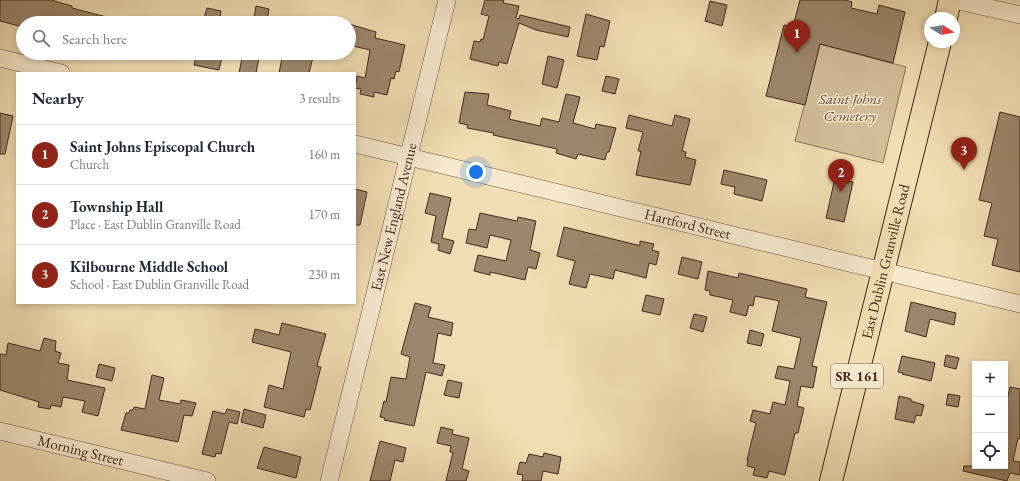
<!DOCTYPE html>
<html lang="en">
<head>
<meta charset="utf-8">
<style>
  :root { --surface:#fff; --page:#f2f2f3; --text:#1f2937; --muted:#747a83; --line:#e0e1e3; --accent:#8f2418 }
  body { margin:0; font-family:"EB Garamond",serif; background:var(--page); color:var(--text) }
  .controls { position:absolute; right:12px; bottom:12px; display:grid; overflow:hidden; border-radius:0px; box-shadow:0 2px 6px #0003 }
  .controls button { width:36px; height:36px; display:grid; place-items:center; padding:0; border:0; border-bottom:1px solid var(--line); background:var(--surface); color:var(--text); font:20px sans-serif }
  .compass { position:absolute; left:924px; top:12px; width:36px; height:36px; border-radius:50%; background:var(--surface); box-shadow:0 2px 6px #0003; rotate:101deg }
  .you { position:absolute; left:476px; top:172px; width:14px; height:14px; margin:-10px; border:3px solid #fff; border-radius:50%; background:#1a73e8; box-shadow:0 0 0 6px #1a73e833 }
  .badge { display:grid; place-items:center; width:26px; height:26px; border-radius:50%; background:var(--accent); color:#fff; font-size:13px; font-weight:700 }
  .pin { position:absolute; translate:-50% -33px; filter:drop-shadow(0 1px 2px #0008) }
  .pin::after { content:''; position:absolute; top:21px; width:14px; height:12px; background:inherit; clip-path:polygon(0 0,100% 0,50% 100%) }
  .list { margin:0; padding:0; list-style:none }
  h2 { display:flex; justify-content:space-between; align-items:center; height:52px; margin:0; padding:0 16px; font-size:17px }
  h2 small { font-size:13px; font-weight:400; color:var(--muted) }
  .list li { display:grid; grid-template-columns:26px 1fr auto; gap:12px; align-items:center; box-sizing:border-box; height:60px; padding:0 16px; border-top:1px solid var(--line) }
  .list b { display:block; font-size:15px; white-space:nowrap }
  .list p { margin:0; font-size:13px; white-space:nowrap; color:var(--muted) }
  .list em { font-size:13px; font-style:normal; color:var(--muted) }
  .icon { flex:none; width:22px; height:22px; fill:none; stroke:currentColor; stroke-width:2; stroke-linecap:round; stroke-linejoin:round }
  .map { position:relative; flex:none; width:1020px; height:481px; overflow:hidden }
  .search { position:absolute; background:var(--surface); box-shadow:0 2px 6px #0003; left:16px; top:16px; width:340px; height:44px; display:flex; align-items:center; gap:10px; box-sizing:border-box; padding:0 14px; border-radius:22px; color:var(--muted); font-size:15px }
  .panel { position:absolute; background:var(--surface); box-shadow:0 2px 6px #0003; left:16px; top:72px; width:340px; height:232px; border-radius:0px }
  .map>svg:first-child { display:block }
  .green { fill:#d3be9a; stroke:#8a745c }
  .building { fill:#9d876c; stroke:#42291f }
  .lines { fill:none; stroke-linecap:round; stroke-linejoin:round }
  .minor-casing { stroke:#6e5644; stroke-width:18 }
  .major-casing { stroke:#42291f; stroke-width:24 }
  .minor { stroke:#f6e9ce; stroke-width:17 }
  .major { stroke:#f1ddb3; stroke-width:22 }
  .labels { text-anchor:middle; stroke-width:3; stroke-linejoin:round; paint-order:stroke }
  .shield { fill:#f6e9ce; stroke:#786354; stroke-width:1 }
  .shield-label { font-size:14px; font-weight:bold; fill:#42291f }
  .park-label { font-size:15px; font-style:italic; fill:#5f4738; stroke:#f6e9ce }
  .street-label { font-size:15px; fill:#42291f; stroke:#f6e9ce }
</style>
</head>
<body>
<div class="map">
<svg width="1020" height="481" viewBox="0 0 1020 481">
  <rect width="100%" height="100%" fill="#f1ddb3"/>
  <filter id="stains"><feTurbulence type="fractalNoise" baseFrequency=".005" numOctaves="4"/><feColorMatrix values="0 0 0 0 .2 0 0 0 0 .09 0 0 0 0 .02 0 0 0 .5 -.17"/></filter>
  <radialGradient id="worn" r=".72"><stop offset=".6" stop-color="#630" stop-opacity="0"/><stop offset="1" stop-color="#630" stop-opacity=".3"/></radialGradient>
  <path class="green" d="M820 44 906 67 883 163 795 141Z"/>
  <path class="building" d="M0 0H51L72 6V8L114 19V23H23V27L0 21Z
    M485 0H504L503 3 519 6 516 18 519 19 520 15 570 27 568 37 536 30 519 23 507 64 499 62 498 66 470 59 474 41 480 42 481 39 483 40 489 16 481 14Z
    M800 0H845L852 2 851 8 877 14 879 5 905 12 893 63 820 44 805 105 766 96 784 25 793 27Z
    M710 1 727 5 722 26 705 21Z
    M256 6 269 9 267 21 254 18Z
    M207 8 221 11 219 23 203 21Z
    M586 14 610 21 604 47 600 46 597 60 577 56Z
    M349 24 376 32 375 38 405 45 399 72 396 71 394 79 391 78 387 95 374 92V97L360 94 361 89 355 88 357 76 365 78 370 50 349 45Z
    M197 53H223L219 70 194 65Z
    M243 53H260L256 73H239Z
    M283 53H314L309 73H279Z
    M548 56 564 60 557 88 542 84Z
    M606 76 619 79 615 94 602 91Z
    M465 92 489 94 487 105 511 111 509 119 540 126 542 118 559 122 566 94 580 97 573 123 595 129 596 124 616 128 609 152H607L605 160 578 154 576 159 556 153 557 149 493 135 494 133 467 128 468 125 459 123Z
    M1000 112 1020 117V272L992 265 998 239 984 236 992 203 979 200Z
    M0 113 13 116 5 154H0Z
    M629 115 672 126 675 115 690 119 682 151 686 152 685 157 696 160 690 185 636 175 641 151H638L643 132 626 128Z
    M724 170 767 180 762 201 734 194 735 187 721 184Z
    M835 178 853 182 844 222 826 218Z
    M355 189 367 192 360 225H355Z
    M430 193 451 198 442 238 454 241 450 254 438 250 439 244 431 242 436 216 425 213Z
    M480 213 517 221 518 217 536 221 530 250 540 253 536 269 528 267 525 280 490 272V275L474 271 478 255 506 261 511 240 490 235 487 248 466 243 469 229 476 230Z
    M564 227 637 245H640V241L654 244 652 250 659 252 656 265 649 263 646 278 615 270 613 279 590 274 586 288 569 284 575 261 557 256Z
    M682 257 702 262 698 279 678 274Z
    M708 271 738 278 739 273 807 289 805 297 827 302 812 366 817 367 813 388 801 386 797 406 804 408 798 433H795L785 475 769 471 767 478 753 475 755 468 747 466 748 460H747L756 423 750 421 753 410 770 414 773 402 785 405 790 381 775 378 778 366 794 369 801 338 772 331 779 301 755 296 753 306 749 305 746 316 730 312 733 300 710 295V291L705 290Z
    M646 295 664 299 660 315 642 311Z
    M911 302 956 313 954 325 930 319 926 337 905 331Z
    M415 303 431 307 428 317 453 323 451 336 438 333 433 363 445 365 442 376 426 372 414 426 384 420 385 418 380 417 384 401 386 402 391 377 406 379 410 357 401 354Z
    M694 314 707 317 703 332 690 328Z
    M282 323 326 334 317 366 321 367 310 410 306 409 304 417 264 407 269 385 283 389 291 352 252 342 255 329 279 335Z
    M750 330 764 334 761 346 747 343Z
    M44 338 56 341 55 351 61 353 58 363 69 365 67 380 105 388 98 416 82 412 85 401 63 397 61 407 51 405 50 409 38 407 39 402 0 390V354L6 355 8 343 40 351Z
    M946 355 959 358 956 369 944 366Z
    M902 356 935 363 931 381 902 374 903 373 898 372Z
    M99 364 115 368 112 381 96 377Z
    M152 375 164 378 159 400 180 404 181 400 196 403 192 416 184 415 178 442 121 430 126 413H129L130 410H133L134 407 145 409Z
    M448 380 462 383 459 398 444 395Z
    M1010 387 1020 389V439L1018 438 1013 461 1020 462V475L1010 473 1007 481 963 471 964 466H1005V409Z
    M948 394 960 396 958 407 946 405Z
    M899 396 911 399V401L924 405 921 416 916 415 914 423 895 419Z
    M227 409 240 412 237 424 229 422 221 454 216 453 215 457 202 454 213 411 225 414Z
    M244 409 266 415 263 428 241 422Z
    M441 427 453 430 452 434 469 438 462 469 469 471 466 481H446L453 452H450L451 446 437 443Z
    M380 441 406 448 403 462 395 460 390 481H370Z
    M264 447 301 457 296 478 257 468Z
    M544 453 561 457 558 474 543 471 541 481H522L523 475 517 474 520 462 526 463 529 454 543 457Z"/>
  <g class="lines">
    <g class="minor-casing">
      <g id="minor">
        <path d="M955 0 1020 15"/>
        <path d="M0 58 61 73"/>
        <path id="s1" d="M355 144 1020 304"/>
        <path id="s2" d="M0 431 207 481"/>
        <path id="s3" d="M329 481 447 0"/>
      </g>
    </g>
    <g class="major-casing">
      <g id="major">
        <path d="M946 18 950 0"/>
        <path id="s4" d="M831 481 940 42"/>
      </g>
    </g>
    <use href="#minor" class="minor"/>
    <use href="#major" class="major"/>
  </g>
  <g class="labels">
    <rect class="shield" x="831" y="364" width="52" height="24" rx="3"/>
    <g class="shield-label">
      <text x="857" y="381">SR 161</text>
    </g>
    <g class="park-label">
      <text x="850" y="104">Saint Johns<tspan x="850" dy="17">Cemetery</tspan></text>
    </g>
    <g class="street-label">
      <text dy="5" stroke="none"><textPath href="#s3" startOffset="272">East New England Avenue</textPath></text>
      <text dy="5" stroke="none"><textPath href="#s1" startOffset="342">Hartford Street</textPath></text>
      <text dy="5" stroke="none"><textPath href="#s4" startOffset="226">East Dublin Granville Road</textPath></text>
      <text dy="5" stroke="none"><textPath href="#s2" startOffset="83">Morning Street</textPath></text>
    </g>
  </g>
  <rect width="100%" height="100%" filter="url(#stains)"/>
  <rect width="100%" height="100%" fill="url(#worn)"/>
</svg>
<div class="controls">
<button>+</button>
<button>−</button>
<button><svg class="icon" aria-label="locate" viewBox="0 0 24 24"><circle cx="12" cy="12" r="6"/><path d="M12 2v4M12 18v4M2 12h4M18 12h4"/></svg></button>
</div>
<svg class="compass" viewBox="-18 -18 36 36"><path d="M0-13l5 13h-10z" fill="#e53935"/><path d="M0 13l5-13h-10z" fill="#747a83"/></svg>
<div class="you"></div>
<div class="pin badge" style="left:797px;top:53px">1</div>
<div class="pin badge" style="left:841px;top:192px">2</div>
<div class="pin badge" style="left:964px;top:170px">3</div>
<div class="search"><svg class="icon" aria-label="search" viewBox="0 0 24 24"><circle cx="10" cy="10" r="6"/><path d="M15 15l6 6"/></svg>Search here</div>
<section class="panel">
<h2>Nearby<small>3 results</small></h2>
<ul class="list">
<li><span class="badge">1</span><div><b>Saint Johns Episcopal Church</b><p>Church</p></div><em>160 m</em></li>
<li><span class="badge">2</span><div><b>Township Hall</b><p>Place · East Dublin Granville Road</p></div><em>170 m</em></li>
<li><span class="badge">3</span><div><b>Kilbourne Middle School</b><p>School · East Dublin Granville Road</p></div><em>230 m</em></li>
</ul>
</section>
</div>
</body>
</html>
